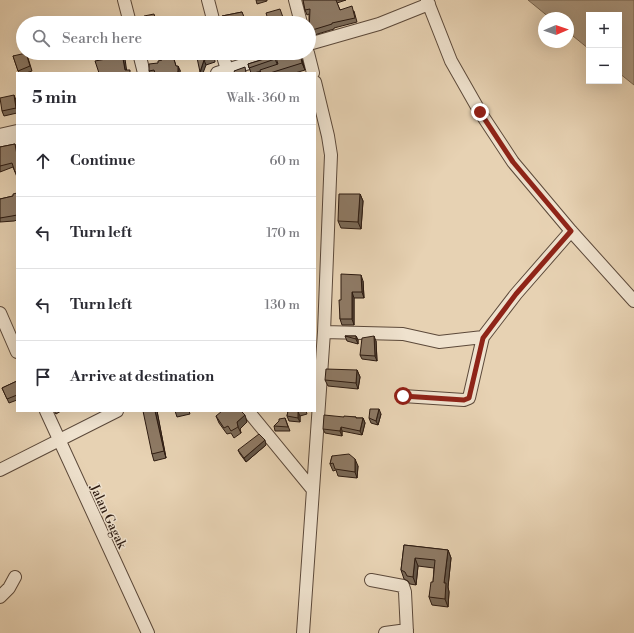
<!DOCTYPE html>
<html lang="en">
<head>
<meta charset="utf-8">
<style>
  :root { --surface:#fff; --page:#f7f7f7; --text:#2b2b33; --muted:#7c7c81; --line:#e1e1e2 }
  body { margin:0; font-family:"Libre Bodoni",serif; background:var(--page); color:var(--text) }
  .controls { position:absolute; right:12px; top:12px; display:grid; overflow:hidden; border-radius:0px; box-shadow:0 4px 16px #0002 }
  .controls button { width:36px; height:36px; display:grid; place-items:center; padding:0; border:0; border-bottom:1px solid var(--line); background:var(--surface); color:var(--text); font:20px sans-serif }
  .compass { position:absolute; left:538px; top:12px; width:36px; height:36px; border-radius:50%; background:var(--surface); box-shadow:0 4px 16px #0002; rotate:88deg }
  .stop { position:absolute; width:12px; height:12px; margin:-9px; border:3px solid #8f2418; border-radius:50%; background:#fff }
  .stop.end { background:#8f2418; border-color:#fff; box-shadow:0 1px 4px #0008 }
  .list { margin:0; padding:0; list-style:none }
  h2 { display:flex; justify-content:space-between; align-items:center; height:52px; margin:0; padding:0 16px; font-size:17px }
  h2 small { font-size:13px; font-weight:400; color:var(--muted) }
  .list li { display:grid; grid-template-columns:26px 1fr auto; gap:12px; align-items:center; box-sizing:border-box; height:72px; padding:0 16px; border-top:1px solid var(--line) }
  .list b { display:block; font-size:15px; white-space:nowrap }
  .list em { font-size:13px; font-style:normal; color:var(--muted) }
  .icon { flex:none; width:22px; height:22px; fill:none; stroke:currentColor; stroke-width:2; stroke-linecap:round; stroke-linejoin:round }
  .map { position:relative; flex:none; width:634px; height:633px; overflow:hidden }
  .search { position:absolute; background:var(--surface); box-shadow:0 4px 16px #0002; left:16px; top:16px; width:300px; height:44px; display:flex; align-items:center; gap:10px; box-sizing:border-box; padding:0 14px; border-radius:22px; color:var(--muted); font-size:15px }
  .panel { position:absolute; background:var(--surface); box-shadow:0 4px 16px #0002; left:16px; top:72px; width:300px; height:340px; border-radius:0px }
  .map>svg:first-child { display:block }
  .water { fill:#a8947c; stroke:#776451 }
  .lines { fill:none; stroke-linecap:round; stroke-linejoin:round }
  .minor-casing { stroke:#5c493a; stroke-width:14 }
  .minor { stroke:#efe2ce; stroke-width:12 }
  .wall { fill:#7a6957; stroke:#2d1b11 }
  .shaded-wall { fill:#635547; stroke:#2d1b11 }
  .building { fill:#8e7a65; stroke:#2d1b11 }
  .route { stroke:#8f2418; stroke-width:5 }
  .labels { text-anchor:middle; stroke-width:3; stroke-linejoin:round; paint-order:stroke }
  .street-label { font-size:13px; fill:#2d1b11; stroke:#efe2ce }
</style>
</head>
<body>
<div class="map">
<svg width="634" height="633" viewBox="0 0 634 633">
  <rect width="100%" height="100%" fill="#e7d2b3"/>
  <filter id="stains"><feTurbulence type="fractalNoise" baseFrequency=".005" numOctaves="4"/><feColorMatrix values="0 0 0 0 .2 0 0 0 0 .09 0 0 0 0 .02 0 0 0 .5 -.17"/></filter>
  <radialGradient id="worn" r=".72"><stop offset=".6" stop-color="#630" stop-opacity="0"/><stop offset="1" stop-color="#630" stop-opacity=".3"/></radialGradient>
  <path class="water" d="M528 0H634V85L619 73V15H589V49L568 32V18H550Z"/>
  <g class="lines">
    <g class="minor-casing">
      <path id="minor" d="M124 0 130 23
        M208 0 214 23
        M295 0 301 23
        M427 0 451 61 480 112 513 162 571 231 634 301
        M309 44 379 24 429 4
        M139 53 144 73
        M222 53 228 73
        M308 53 313 73
        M217 73 281 53
        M0 135 17 131
        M0 144 17 139
        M0 313 17 352
        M324 332 403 334 439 342 483 337 516 294 571 231
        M403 396 464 400 469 398 483 337
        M46 411 148 633
        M248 411 313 490
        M0 470 117 411
        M371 580 403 586 405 592 407 633
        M0 597 9 588 15 577
        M303 633 324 332 330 179 331 155 328 136 315 82
        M385 633 407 630"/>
    </g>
    <use href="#minor" class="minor"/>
  </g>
  <path class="wall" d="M256 0H267V1L257 4Z
    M303 0H346L337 3 340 10 354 11 357 22 334 28V29L311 36 309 32V14L307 15 305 10Z
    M242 12 245 22 242 23H225L222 16Z
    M161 53H193L173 56 176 66 180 70V73H150L149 71 162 60Z
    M196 53H214L215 62 206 65Z
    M282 53H300L305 70 295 73H261V71L254 73H251L248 64 274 56 277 64H278Z
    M13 56 28 58 32 71 26 73H19Z
    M16 100 17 113 4 116 2 111Z
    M15 144 17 152V177L13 167 0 172V147Z
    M17 193V220L14 221 0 222V199L13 196Z
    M360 194 363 201 361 229 341 228 338 221Z
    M363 281 364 298H354V325H342L340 319 341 300Z
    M345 336H356L358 340V344L347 341Z
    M376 341 377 361 362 359 360 355Z
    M357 370 360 377 358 389 328 386 325 380Z
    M17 381V400L9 403 2 388Z
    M54 411H61L56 414Z
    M157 411 166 458 154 461 152 454Z
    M175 411H189L190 414 177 417Z
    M288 411H306L307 414 300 416V422L289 421 287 416Z
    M381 414 378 425 371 423 369 418Z
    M216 416 247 422 240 429 241 433 234 438 231 433 227 434 219 423Z
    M344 417H356V418H363L365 423 362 435 342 431V436L325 433 323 429Z
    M285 418 290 431H275L274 426Z
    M266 445 246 462 240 454 238 450Z
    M332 456 358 466 357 478 338 476 336 470 333 471 330 464Z
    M404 545 448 550 451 558 448 587 449 592 448 607 432 605 429 597 433 582 434 568 418 566 416 585 410 584 408 581 404 579 401 570Z"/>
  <path class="shaded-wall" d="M122 53H123L125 59 127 73 125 70Z
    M300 53 305 70 302 63Z
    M204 60 206 65 203 73H200Z
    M178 66 180 70V73H178Z
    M14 95 16 100 17 111 16 108Z
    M360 194 363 201 361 229 358 222Z
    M361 275 363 281 364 298 362 292Z
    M352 292 354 298V325L352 319Z
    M356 336 358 340V344L356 339Z
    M374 336 376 341 377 361 375 356Z
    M357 370 360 377 358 389 356 383Z
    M379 409 381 414 378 425 376 421Z
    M155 411H157L166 458 164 451Z
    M298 412 300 416V422L298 418Z
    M245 415 247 422 240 429 241 433 238 427 237 422Z
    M363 418 365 423 362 435 360 431Z
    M341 427 342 431V436L340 431Z
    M265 440 266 445 246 462 244 458Z
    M355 459 358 466 357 478 355 472Z
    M448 550 451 558 448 587 449 592 448 607 445 599 444 583Z
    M415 558 418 566 416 585 413 577Z"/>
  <path class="building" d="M303 0H336L340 10 352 6 355 18 332 23V24L309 31 310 9 305 10Z
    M280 9 284 20 288 19 290 23H269L266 13Z
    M242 12 244 17 226 23 222 16Z
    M154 14 157 23H146L144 16Z
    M204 20 205 23H191Z
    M26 53 30 66 18 71 13 56Z
    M102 53H122L125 70H130V73H99L95 61 106 59Z
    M161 53H172L176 66H178V72L175 73H155L154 70 149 71V64L158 63V61L162 60Z
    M196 53H213L214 58 204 60 200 72Z
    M282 53H300L302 63 270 73H261L260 70 278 64 275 55Z
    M274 56 275 59 249 68 248 64Z
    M245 67 246 73H235L234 71Z
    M14 95 16 108 2 111 0 98Z
    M15 144 17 155V172H15L12 163 0 166V147Z
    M17 193V215L12 216 0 218V199L13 196V194Z
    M339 194H360L358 222 338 221Z
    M341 274 361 275 362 292H352V319H340L339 300H341Z
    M345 336H356V339Z
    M374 336 375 356 360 355 362 338Z
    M326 369 357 370 356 383 325 380Z
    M17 381V395L7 399 2 388Z
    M370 409H379L376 421 369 418Z
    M143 411H155L164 451 152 454Z
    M222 411H241L245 415 237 422 238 427 231 431 228 426 224 428 216 416Z
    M288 411H300L298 412V418L287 416Z
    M324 415 344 417V416L356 417V418H363L360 431 341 427 340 431 323 429Z
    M285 418 288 427 274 426 279 421V419Z
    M259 434 265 440 244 458 238 450Z
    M349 454 355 459V472L335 469 333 463 330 464 332 456Z
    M404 545 448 550 444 583H446L445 599 429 597 431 582H433L435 560 415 558 413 577 407 576 405 572 401 570Z"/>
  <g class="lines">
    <path class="route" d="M403 396 464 400 469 398 483 338 516 294 571 231 513 162 480 112"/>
  </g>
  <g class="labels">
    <g class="street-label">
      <text transform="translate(109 516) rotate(65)" y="5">Jalan Gagak</text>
    </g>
  </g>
  <rect width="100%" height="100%" filter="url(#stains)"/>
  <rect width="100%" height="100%" fill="url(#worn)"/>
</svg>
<div class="controls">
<button>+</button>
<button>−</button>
</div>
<svg class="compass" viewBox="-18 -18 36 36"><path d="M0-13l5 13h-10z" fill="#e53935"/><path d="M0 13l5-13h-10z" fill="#7c7c81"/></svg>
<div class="stop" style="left:403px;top:396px"></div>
<div class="stop end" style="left:480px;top:112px"></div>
<div class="search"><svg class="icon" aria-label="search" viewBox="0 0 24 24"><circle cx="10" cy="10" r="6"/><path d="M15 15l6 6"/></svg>Search here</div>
<section class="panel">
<h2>5 min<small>Walk · 360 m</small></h2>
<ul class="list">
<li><svg class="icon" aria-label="ahead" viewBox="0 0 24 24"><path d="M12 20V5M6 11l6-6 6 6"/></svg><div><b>Continue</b></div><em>60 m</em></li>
<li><svg class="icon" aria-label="left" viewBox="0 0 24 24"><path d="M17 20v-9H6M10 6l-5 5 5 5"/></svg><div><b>Turn left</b></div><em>170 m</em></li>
<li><svg class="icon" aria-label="left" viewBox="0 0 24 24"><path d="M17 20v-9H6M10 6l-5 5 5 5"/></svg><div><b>Turn left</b></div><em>130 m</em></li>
<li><svg class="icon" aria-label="arrive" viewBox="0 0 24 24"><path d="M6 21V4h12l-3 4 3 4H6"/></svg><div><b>Arrive at destination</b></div></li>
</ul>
</section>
</div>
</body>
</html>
